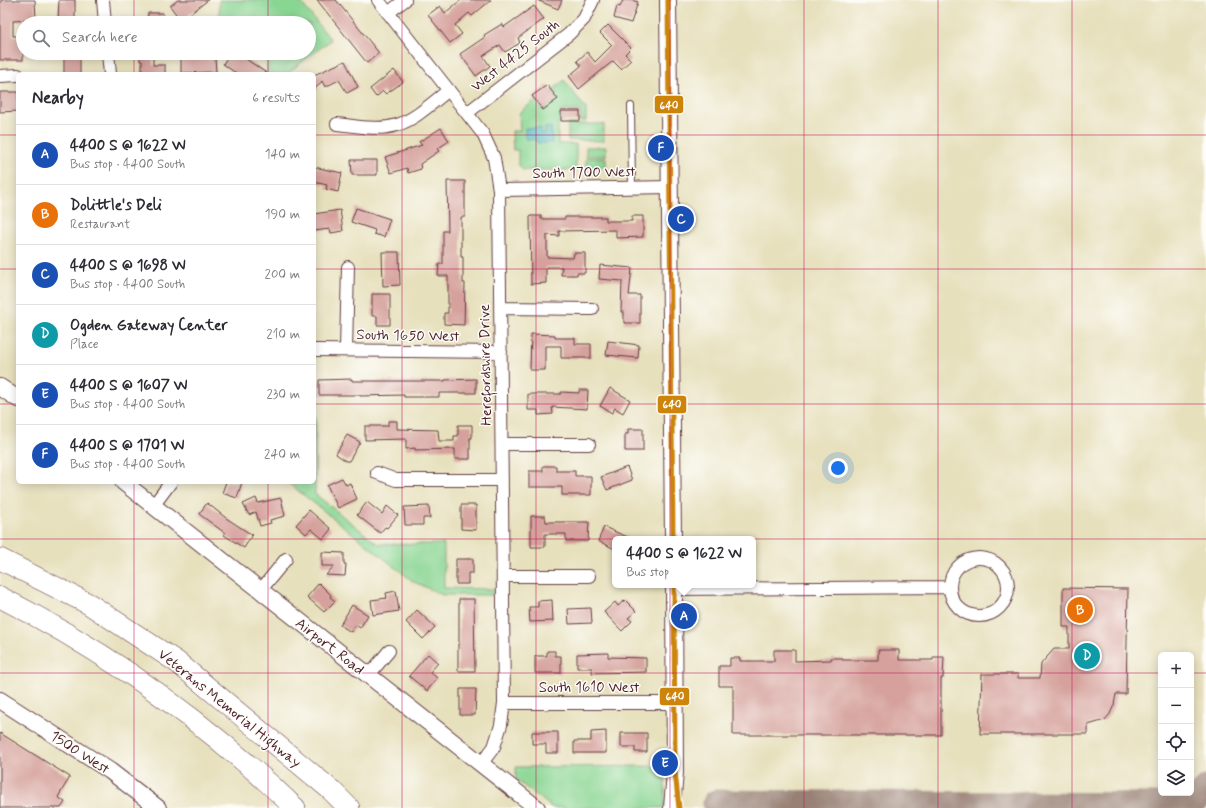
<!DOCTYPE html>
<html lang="en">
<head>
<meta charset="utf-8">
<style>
  :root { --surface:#fff; --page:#f7f7f7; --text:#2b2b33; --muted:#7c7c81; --line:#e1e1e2; --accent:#b5179e }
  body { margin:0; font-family:Mynerve,sans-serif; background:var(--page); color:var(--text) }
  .controls { position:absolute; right:12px; bottom:12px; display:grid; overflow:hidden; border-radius:6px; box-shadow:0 2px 10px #0003 }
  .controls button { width:36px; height:36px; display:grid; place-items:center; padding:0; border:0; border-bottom:1px solid var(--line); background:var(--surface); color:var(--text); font:20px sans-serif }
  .you { position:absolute; left:838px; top:468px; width:14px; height:14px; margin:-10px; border:3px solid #fff; border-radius:50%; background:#1a73e8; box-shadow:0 0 0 6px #1a73e833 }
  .badge { display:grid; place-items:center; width:26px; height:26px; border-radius:50%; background:var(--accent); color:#fff; font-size:13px; font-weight:700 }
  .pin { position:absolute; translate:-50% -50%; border:2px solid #fff; box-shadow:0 1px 4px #0006 }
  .popup { position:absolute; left:612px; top:536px; width:144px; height:52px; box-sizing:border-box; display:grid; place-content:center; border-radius:6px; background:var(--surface); filter:drop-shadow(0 1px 3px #0005); font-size:13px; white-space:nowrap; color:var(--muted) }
  .popup b { font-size:15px; color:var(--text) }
  .popup::after { content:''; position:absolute; left:50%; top:100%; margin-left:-8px; border:8px solid transparent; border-top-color:var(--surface) }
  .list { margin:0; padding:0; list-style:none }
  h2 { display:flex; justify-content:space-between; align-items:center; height:52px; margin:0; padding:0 16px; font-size:17px }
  h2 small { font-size:13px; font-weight:400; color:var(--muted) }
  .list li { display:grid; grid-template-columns:26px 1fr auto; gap:12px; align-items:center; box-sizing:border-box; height:60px; padding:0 16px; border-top:1px solid var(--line) }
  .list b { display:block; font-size:15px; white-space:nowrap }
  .list p { margin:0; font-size:13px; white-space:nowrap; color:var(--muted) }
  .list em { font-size:13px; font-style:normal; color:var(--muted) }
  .icon { flex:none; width:22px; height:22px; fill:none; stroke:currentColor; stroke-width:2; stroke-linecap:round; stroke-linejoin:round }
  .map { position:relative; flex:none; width:1206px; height:808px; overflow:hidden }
  .search { position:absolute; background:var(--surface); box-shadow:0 2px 10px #0003; left:16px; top:16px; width:300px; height:44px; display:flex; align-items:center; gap:10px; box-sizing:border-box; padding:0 14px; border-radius:22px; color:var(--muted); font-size:15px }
  .panel { position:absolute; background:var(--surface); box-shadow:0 2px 10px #0003; left:16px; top:72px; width:300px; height:412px; border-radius:6px }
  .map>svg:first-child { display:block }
  .green { fill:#89d592; stroke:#6a7a5e }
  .water { fill:#4fbdc4; stroke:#4c6e78 }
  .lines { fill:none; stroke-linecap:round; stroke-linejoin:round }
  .taxiway { stroke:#988074; stroke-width:27 }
  .building { fill:#d6a19c }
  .lane-casing { stroke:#623c41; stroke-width:8 }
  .street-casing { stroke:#623c41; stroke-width:14 }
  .secondary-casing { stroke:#623c41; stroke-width:18 }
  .highway-casing { stroke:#623c41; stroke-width:22 }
  .lane { stroke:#fff; stroke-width:6 }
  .street { stroke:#fff; stroke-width:12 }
  .secondary { stroke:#fff; stroke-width:16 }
  .highway { stroke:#fff; stroke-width:21 }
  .bus-1-casing { stroke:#fdfcf7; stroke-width:8 }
  .bus-1 { stroke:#cc840b; stroke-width:5 }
  .grid { fill:none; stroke:#c2185b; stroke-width:1; stroke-opacity:0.55 }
  .labels { text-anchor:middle; stroke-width:3; stroke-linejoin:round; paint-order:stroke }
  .street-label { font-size:15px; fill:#4a1f2b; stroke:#fdfcf7 }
  .line-badge { stroke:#fdfcf7; stroke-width:1.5 }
  .badge-label { font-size:11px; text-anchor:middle; font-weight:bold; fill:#fff }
</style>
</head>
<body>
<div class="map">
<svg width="1206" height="808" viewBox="0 0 1206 808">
  <rect width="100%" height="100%" fill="#fdfcf7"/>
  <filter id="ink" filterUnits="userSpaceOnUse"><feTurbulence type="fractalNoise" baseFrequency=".025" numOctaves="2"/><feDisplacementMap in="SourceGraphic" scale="8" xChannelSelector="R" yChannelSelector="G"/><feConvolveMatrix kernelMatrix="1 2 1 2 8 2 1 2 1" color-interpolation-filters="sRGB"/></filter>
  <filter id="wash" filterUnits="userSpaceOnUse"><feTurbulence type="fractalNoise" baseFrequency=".012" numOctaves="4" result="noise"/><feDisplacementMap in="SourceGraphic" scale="16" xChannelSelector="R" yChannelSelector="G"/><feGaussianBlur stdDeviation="0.9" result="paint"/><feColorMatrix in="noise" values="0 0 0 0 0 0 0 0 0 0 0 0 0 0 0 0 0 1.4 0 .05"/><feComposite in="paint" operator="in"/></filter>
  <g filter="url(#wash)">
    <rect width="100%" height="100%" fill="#e7e0bd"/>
    <path class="green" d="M219 0H299L331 40 286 74H267V53H309V23H220Z
      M564 80 586 109V121H580V111H561V121L558 122V144H576V170H523L518 164V150H513L512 131H520L519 113 535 100 543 110 557 99 552 91Z
      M568 124H604V141L568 140Z
      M586 147H606V156H586Z
      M586 158H606V167H586Z
      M314 417H316L315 494 378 544H444V588L493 589V595H443L414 582 287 482H314Z
      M665 766V808H553L516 780V767Z"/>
    <path class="water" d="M551 127 552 143H537V140L525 139V128H541V134H545V128Z"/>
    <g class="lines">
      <path class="taxiway" d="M716 803 1177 806C1190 805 1199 800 1206 789"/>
    </g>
    <g id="blocks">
      <path class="building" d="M1 0H35L36 20 13 21V36H23V60H0V3H1Z
        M59 0H75V20H58Z
        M178 0H208L181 21 170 6Z
        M317 0H336L379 53 367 63Z
        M461 0H491L472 16 469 13 455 25 462 34 450 43 428 15 440 6 445 13Z
        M537 0H562L558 9Z
        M623 0H631L638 2 631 23 614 18 617 6 620 7Z
        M534 6 544 19 518 38 520 43 505 52 500 45 483 56 490 66 476 76 460 54 485 37 484 35 502 24 504 27Z
        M148 13H163L162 23H147Z
        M608 25 631 48 625 54 631 60 621 69 613 61 579 89 569 76 581 66 577 61 587 52 595 62 612 45 600 33Z
        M140 53H153V65H165V74H142V61H140Z
        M196 53H207V57H215L216 72 181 73V57H196Z
        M230 53H237L268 74H237L223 64Z
        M64 54H80V74H64Z
        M345 61 358 87 347 93 339 80 325 87 322 81 314 90V75Z
        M394 70 403 82 386 94 383 91 376 97 370 89Z
        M547 85 558 99 543 110 532 96Z
        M0 92H18V111L0 112Z
        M561 111H580V121H561Z
        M441 128 449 141 437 149 439 151 420 164 421 169 408 173 407 168 391 173 385 157 422 145 419 142Z
        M351 160H377V175H352Z
        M314 167 342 173 338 192 326 189 327 185 314 182Z
        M447 181H465V217H461V257H463V283H465L464 325 444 324V313H448V276H438L439 264H443V231H448Z
        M356 208 390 219 384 237 374 234 375 230 351 222Z
        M340 210 343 231 331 233 330 229 314 231V214Z
        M530 216H541V219H565V217H606V221H632V216H643V237L616 238V230L559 231V236L547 235V257L573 258 574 253H585V273H577V275H561L562 267H546V283L531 284Z
        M382 252H399L400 285 383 286Z
        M600 265 632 268 629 295H640V323H624V312H621L622 281 599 279Z
        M372 294H390V325H377V316H372Z
        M531 334 555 335V338H575V344H591V358H561V346H545V370H530Z
        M608 341 639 345 638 358 606 355Z
        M352 379V381H445V380L476 379V393H439V397H404V395L360 396V395H319V380Z
        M610 388 630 400 623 413 615 408 612 413 600 406Z
        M579 390H588L587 409 552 407 553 414 538 415V410H528V394H561V392L579 393Z
        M388 421H397V429L438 430 439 441H454V436H458V425H472V438H470V459H455V449L415 450V448L406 449V439L365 440V426H388Z
        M628 429H643V451H625V434H628Z
        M347 435 360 442 349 461H346L336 454Z
        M543 466H556V471H575V476H591V495H562V487H529V471H543Z
        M627 467 632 480 607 490 601 477Z
        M342 478 346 485 350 483 357 499 338 508 327 485Z
        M226 482H242L237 498 222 493Z
        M256 498 258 503 281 498 285 516 270 520 271 523 260 526 256 512 249 515 243 504Z
        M367 502 382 514 387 506 398 515 387 528 385 527 380 533 357 515Z
        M207 503 226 518 252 535 244 548 224 535 225 533 199 514Z
        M461 505H476V530L461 529Z
        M429 506 430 518H423V525H405L404 507Z
        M309 510 331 529 323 539 311 529 306 534 296 525Z
        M531 516H545L546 522H589L588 541H566V534H545V547H531Z
        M604 527 632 539H615V549L598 541Z
        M322 552 344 553V564H346L345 576 326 575 334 566H322Z
        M456 559H473V573H468V584H456Z
        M319 583 331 595 330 597 335 601 324 612 307 597Z
        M1063 588 1128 589 1126 694H1116L1114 705 1110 714 1105 720 1088 725V734H980L982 674H1018V678H1040L1041 664 1054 649H1069V627H1063Z
        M396 591 399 611 373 615 371 600 387 598 386 593Z
        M459 599H474L475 671H458V644H459Z
        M552 600 553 621 530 622 529 607H538V601Z
        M625 600 636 611 628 618 632 621 622 631 604 612 615 602 618 606Z
        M352 605 368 615 360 628 356 625 351 632 340 625Z
        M591 608 592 623 569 624 568 609Z
        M417 610 435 627 423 639 406 622Z
        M774 650H795V661L831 660V658H842V660H878V650H899V660H933V657H944L943 678H941V735H733V686H719V666H730V658H740V661H774Z
        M547 651H555V656H561V673H535V656H547Z
        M608 653V657L646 658V672L592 673V668H577V654Z
        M428 654 438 663 430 672 437 678 427 691 409 676Z
        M460 689H476L475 715H460Z
        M606 731V753H574V741H591V732Z
        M532 732H558V753H546V744H532Z
        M0 733 70 777 58 797 65 802 61 808H0Z
        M621 733H647V752H635V747H621Z"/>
    </g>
  </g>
  <g filter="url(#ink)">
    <use href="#blocks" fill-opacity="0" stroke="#623c41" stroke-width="1"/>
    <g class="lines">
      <g class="lane-casing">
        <path id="lane" d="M631 106 632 187"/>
      </g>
      <g class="street-casing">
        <path id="street" d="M103 0 105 23
          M378 0 483 134 494 158 499 190 504 703 501 725 494 747 481 764
          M388 13 405 0
          M108 53 110 74
          M0 76 18 75
          M467 113 569 34 584 19 593 0
          M337 124C356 126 378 131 397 125 416 119 433 102 449 90
          M499 190 670 187
          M500 308 592 309
          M314 350 501 352
          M346 350 348 267
          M502 444H589
          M377 473 396 480H502
          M153 506 171 482
          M950 587a29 29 0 1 1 58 0a29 29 0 1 1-58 0Z
          M503 576H589
          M674 589 949 587
          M260 591 286 559
          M368 676 389 651
          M504 703H675"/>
      </g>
      <g class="secondary-casing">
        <path id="secondary" d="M668 0 673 539
          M0 387 18 399
          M123 482 537 808
          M0 700 110 771 158 808
          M672 808 675 772 674 585"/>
      </g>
      <g class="highway-casing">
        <path id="highway" d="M0 559 89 604 177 662 331 790 349 808
          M0 597C108 652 208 724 295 808"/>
      </g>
      <use href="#lane" class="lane"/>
      <use href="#street" class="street"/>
      <use href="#secondary" class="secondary"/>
      <use href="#highway" class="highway"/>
      <g class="bus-1-casing">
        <path id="bus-1" d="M668 0 673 539
          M674 585 675 772 679 808"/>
      </g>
      <use href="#bus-1" class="bus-1"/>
    </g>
  </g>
  <path class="grid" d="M134 0V23M268 0V23M402 0V808M536 0V808M670 0V808M804 0V808M938 0V808M1072 0V808M134 53V74M268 53V74M0 135H18M314 135H1206M0 269H18M314 269H1206M0 404H18M314 404H1206M134 482V808M268 482V808M0 539H1206M0 673H1161M1191 673H1206"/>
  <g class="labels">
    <g class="street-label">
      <text transform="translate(515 55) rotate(-38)" y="5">West 4425 South</text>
      <text transform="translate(584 172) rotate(-1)" y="5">South 1700 West</text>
      <text transform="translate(408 335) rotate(1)" y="5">South 1650 West</text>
      <text transform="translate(485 365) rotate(-91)" y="5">Herefordshire Drive</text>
      <text transform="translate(330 646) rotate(38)" y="5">Airport Road</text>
      <text x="589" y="692">South 1610 West</text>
      <text transform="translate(230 708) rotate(39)" y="5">Veterans Memorial Highway</text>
      <text transform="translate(80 752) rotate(33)" y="5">1500 West</text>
    </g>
  </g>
  <g class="line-badge">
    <rect x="654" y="95" width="30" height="19" rx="4" fill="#cc840b"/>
    <rect x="657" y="395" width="30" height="19" rx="4" fill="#cc840b"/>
    <rect x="659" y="687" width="31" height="19" rx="4" fill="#cc840b"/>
  </g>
  <g class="badge-label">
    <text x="669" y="109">640</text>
    <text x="672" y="408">640</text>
    <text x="675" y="700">640</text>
  </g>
</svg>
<div class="controls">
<button>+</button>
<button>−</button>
<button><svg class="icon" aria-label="locate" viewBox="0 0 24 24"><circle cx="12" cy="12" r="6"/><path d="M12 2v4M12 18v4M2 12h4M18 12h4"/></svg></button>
<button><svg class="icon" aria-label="layers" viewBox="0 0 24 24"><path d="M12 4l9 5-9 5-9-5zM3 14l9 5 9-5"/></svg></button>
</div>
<div class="you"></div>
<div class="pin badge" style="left:684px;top:616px;background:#1a4fb4">A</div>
<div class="popup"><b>4400 S @ 1622 W</b>Bus stop</div>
<div class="pin badge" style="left:1080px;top:610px;background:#e8710a">B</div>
<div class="pin badge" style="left:681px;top:219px;background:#1a4fb4">C</div>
<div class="pin badge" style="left:1087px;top:656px;background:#0f9aa8">D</div>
<div class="pin badge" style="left:665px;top:763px;background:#1a4fb4">E</div>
<div class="pin badge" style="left:661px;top:148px;background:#1a4fb4">F</div>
<div class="search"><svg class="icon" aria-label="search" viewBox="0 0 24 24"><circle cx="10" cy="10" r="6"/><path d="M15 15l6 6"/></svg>Search here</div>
<section class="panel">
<h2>Nearby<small>6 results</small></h2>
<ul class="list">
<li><span class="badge" style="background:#1a4fb4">A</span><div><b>4400 S @ 1622 W</b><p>Bus stop · 4400 South</p></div><em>140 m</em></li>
<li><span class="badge" style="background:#e8710a">B</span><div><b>Dolittle's Deli</b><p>Restaurant</p></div><em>190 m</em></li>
<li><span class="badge" style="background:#1a4fb4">C</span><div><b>4400 S @ 1698 W</b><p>Bus stop · 4400 South</p></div><em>200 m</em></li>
<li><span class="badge" style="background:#0f9aa8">D</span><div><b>Ogden Gateway Center</b><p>Place</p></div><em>210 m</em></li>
<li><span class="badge" style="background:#1a4fb4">E</span><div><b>4400 S @ 1607 W</b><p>Bus stop · 4400 South</p></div><em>230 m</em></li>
<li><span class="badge" style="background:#1a4fb4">F</span><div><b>4400 S @ 1701 W</b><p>Bus stop · 4400 South</p></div><em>240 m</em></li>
</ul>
</section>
</div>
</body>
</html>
